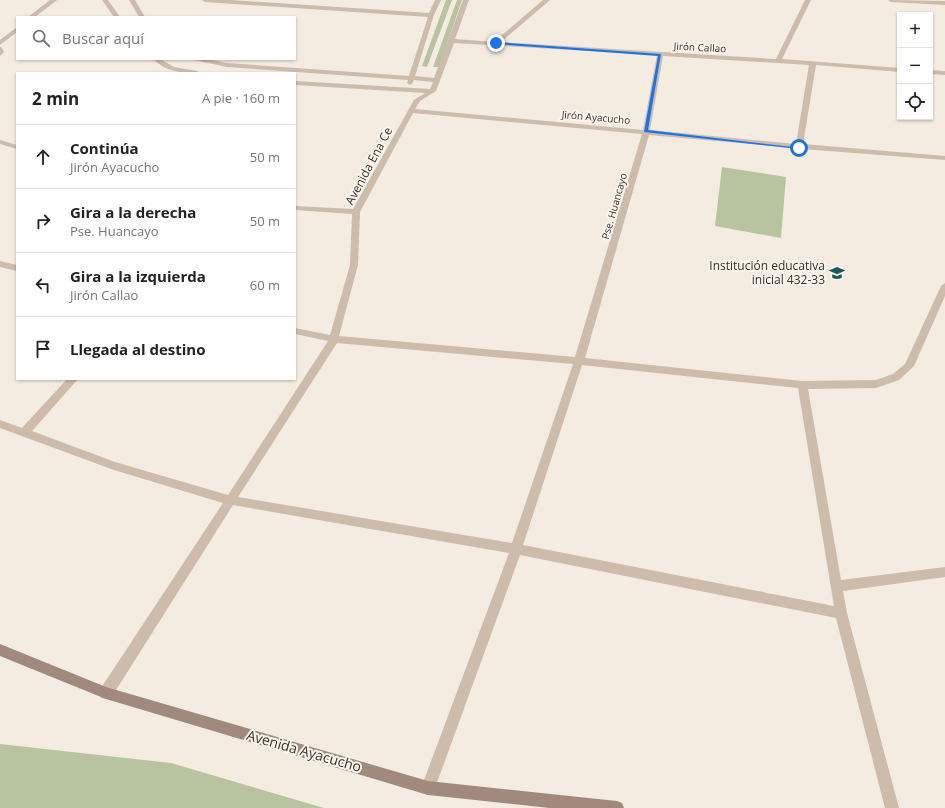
<!DOCTYPE html>
<html lang="es">
<head>
<meta charset="utf-8">
<style>
  :root { --surface:#fff; --page:#f6f6f6; --text:#222; --muted:#767676; --line:#e0e0e0 }
  body { margin:0; font-family:"Open Sans",sans-serif; background:var(--page); color:var(--text) }
  .controls { position:absolute; right:12px; top:12px; display:grid; overflow:hidden; border-radius:0px; box-shadow:0 1px 3px #0004 }
  .controls button { width:36px; height:36px; display:grid; place-items:center; padding:0; border:0; border-bottom:1px solid var(--line); background:var(--surface); color:var(--text); font:20px sans-serif }
  .stop { position:absolute; width:12px; height:12px; margin:-9px; border:3px solid #1a73e8; border-radius:50%; background:#fff }
  .stop.end { background:#1a73e8; border-color:#fff; box-shadow:0 1px 4px #0008 }
  .list { margin:0; padding:0; list-style:none }
  h2 { display:flex; justify-content:space-between; align-items:center; height:52px; margin:0; padding:0 16px; font-size:17px }
  h2 small { font-size:13px; font-weight:400; color:var(--muted) }
  .list li { display:grid; grid-template-columns:26px 1fr auto; gap:12px; align-items:center; box-sizing:border-box; height:64px; padding:0 16px; border-top:1px solid var(--line) }
  .list b { display:block; font-size:15px; white-space:nowrap }
  .list p { margin:0; font-size:13px; white-space:nowrap; color:var(--muted) }
  .list em { font-size:13px; font-style:normal; color:var(--muted) }
  .icon { flex:none; width:22px; height:22px; fill:none; stroke:currentColor; stroke-width:2; stroke-linecap:round; stroke-linejoin:round }
  .map { position:relative; flex:none; width:945px; height:808px; overflow:hidden }
  .search { position:absolute; background:var(--surface); box-shadow:0 1px 3px #0004; left:16px; top:16px; width:280px; height:44px; display:flex; align-items:center; gap:10px; box-sizing:border-box; padding:0 14px; border-radius:0px; color:var(--muted); font-size:15px }
  .panel { position:absolute; background:var(--surface); box-shadow:0 1px 3px #0004; left:16px; top:72px; width:280px; height:308px; border-radius:0px }
  .map>svg:first-child { display:block }
  .green { fill:#b8c4a0 }
  .lines { fill:none; stroke-linecap:round; stroke-linejoin:round }
  .street { fill:#cdbbac; fill-rule:evenodd }
  .secondary { fill:#a18a7d; fill-rule:evenodd }
  .route { fill:#1a73e8 }
  .labels { text-anchor:middle; stroke-width:4; stroke-linejoin:round; paint-order:stroke }
  .far-street-label { font-size:10px; fill:#3b302b; stroke:#fbf5ee }
  .street-label { font-size:12px; fill:#3b302b; stroke:#fbf5ee }
  .poi-label { font-size:12px; fill:#3b302b; stroke:#fbf5ee; text-anchor:end }
  .near-street-label { font-size:14px; fill:#3b302b; stroke:#fbf5ee }
</style>
</head>
<body>
<div class="map">
<svg width="945" height="808" viewBox="0 0 945 808">
  <rect width="100%" height="100%" fill="#f4ebe1"/>
  <path class="green" d="M446 0H452L427 67 422 66Z
    M457 0H462L439 67H433Z
    M722 167 786 177 781 238 715 226Z
    M0 744 171 763 324 808H0Z"/>
  <g class="lines">
    <path class="street" d="M50 0H57L35 17H28Z
      M102 0H108L120 17H114Z
      M129 0H135L145 17H139Z
      M202 0H231L429 13 435 0H441L434 15 415 76 434 78 463 0H469L455 39 494 42 543 0H550L501 42 776 59 805 0H811L782 59 900 68V72L816 65 803 144 945 156V160L802 149 799 150 795 148 649 135 585 358 802 381 876 380 893 374 905 364 941 286 945 283V296L914 366 899 380 876 388 808 389 841 580 945 567V577L843 591 847 613 899 808H885L836 618 520 555 435 788 433 793 428 795 423 793 421 788 509 553 233 505 111 698 106 699 101 698 100 693 101 688 223 503 114 470 0 428V420L22 428 67 379H78L32 431 115 462 228 495 328 341 295 334V328L330 335 350 265 352 214 295 210V206L353 209 414 100 425 93 295 85V81L430 89 433 82 414 80 412 84 410 85 407 83 408 80 227 67 194 60 193 59H206L227 63 409 76 428 17 205 2ZM454 43 657 55 643 130 415 109 420 101 436 91ZM663 56 809 65 796 144 650 130ZM413 113 642 134 575 357 339 336 358 265 360 212ZM337 343 573 364 512 543 238 497ZM582 365 798 388 834 606 523 545Z
      M888 0 945 1V5L891 2Z
      M17 27V32L0 45V40Z
      M0 47 2 48 4 52 0 56Z
      M153 59H160L174 67 197 71 200 73C182 73 166 72 153 59Z
      M930 70 945 71V75L930 74Z
      M0 140 17 145V149L0 144Z
      M0 261 17 265V271L0 267Z"/>
    <path class="secondary" d="M0 644 106 687 428 781 617 801 622 803 624 808H550L428 795 106 699 0 656Z"/>
  </g>
  <path class="route" d="M495 42 661 54 648 130 801 148 799 149 644 132 658 56 496 44Z"/>
  <defs>
    <g id="school-bare" transform="scale(1.2)"><path d="M0-5L7-2L0 1L-7-2ZM-4 1L0 2.5L4 1V4Q0 6-4 4Z" fill="#1f5a5e" stroke="#fbf5ee" stroke-width="2.5" paint-order="stroke"/></g>
  </defs>
  <g fill-rule="evenodd">
    <use href="#school-bare" x="837" y="273"/>
  </g>
  <g class="labels">
    <g class="far-street-label">
      <text transform="translate(700 47) rotate(3)" y="4">Jirón Callao</text>
      <text transform="translate(596 117) rotate(5)" y="4">Jirón Ayacucho</text>
      <text transform="translate(614 206) rotate(-74)" y="4">Pse. Huancayo</text>
    </g>
    <g class="street-label">
      <text transform="translate(369 166) rotate(-62)" y="4">Avenida Ena Ce</text>
    </g>
    <g class="poi-label">
      <text x="825" y="270">Institución educativa<tspan x="825" dy="14">inicial 432-33</tspan></text>
    </g>
    <g class="near-street-label">
      <text transform="translate(304 751) rotate(16)" y="5">Avenida Ayacucho</text>
    </g>
  </g>
</svg>
<div class="controls">
<button>+</button>
<button>−</button>
<button><svg class="icon" aria-label="locate" viewBox="0 0 24 24"><circle cx="12" cy="12" r="6"/><path d="M12 2v4M12 18v4M2 12h4M18 12h4"/></svg></button>
</div>
<div class="stop" style="left:799px;top:148px"></div>
<div class="stop end" style="left:496px;top:43px"></div>
<div class="search"><svg class="icon" aria-label="search" viewBox="0 0 24 24"><circle cx="10" cy="10" r="6"/><path d="M15 15l6 6"/></svg>Buscar aquí</div>
<section class="panel">
<h2>2 min<small>A pie · 160 m</small></h2>
<ul class="list">
<li><svg class="icon" aria-label="ahead" viewBox="0 0 24 24"><path d="M12 20V5M6 11l6-6 6 6"/></svg><div><b>Continúa</b><p>Jirón Ayacucho</p></div><em>50 m</em></li>
<li><svg class="icon" aria-label="right" viewBox="0 0 24 24"><path d="M7 20v-9h11M14 6l5 5-5 5"/></svg><div><b>Gira a la derecha</b><p>Pse. Huancayo</p></div><em>50 m</em></li>
<li><svg class="icon" aria-label="left" viewBox="0 0 24 24"><path d="M17 20v-9H6M10 6l-5 5 5 5"/></svg><div><b>Gira a la izquierda</b><p>Jirón Callao</p></div><em>60 m</em></li>
<li><svg class="icon" aria-label="arrive" viewBox="0 0 24 24"><path d="M6 21V4h12l-3 4 3 4H6"/></svg><div><b>Llegada al destino</b></div></li>
</ul>
</section>
</div>
</body>
</html>
